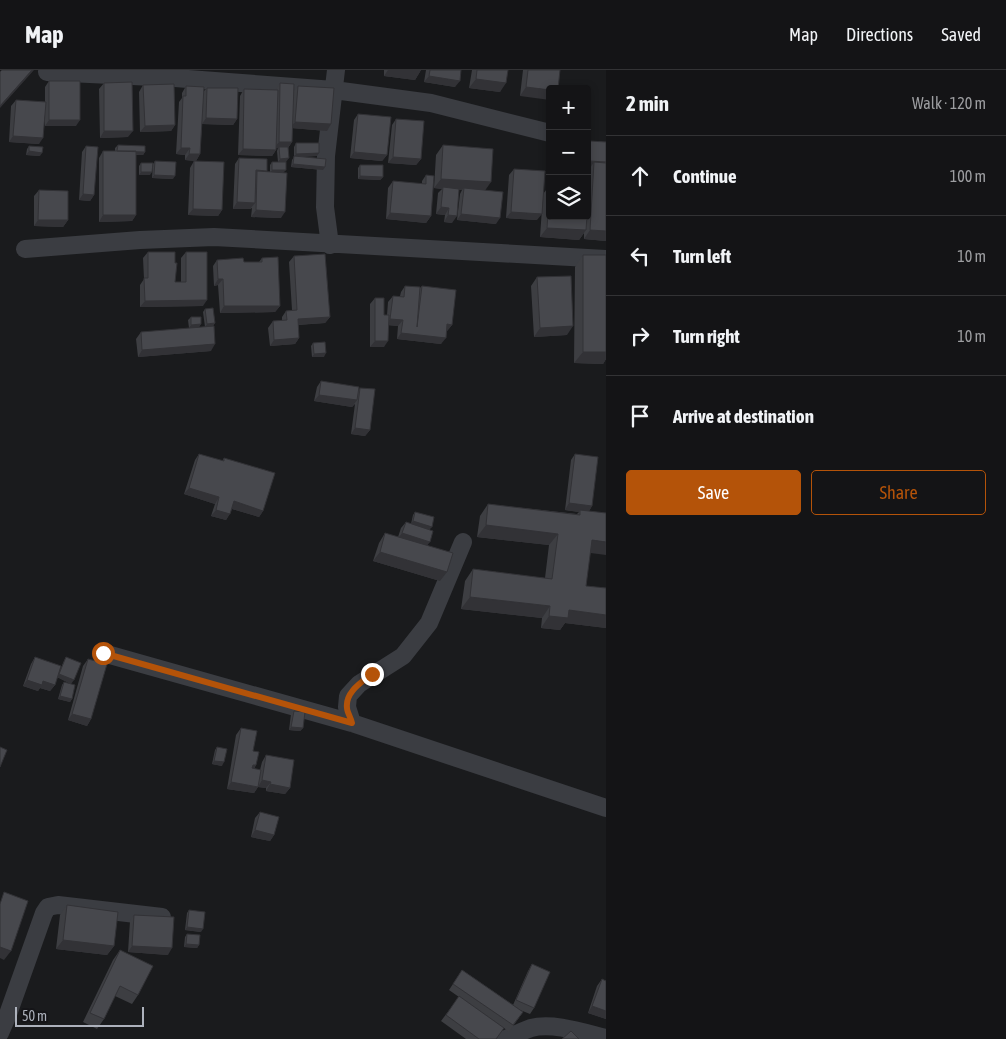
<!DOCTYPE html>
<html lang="en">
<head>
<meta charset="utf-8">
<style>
  :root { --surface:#141416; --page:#1d1d1f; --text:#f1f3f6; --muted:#9d9ea1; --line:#333335; --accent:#b45309 }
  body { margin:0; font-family:"Asap Condensed",sans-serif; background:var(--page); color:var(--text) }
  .controls { position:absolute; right:15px; top:15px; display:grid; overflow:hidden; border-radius:5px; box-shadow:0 2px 8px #0003 }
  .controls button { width:45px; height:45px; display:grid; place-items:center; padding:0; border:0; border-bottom:1px solid var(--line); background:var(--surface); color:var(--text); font:25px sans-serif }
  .scale { position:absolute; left:15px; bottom:12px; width:129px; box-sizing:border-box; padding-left:5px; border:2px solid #adb2bc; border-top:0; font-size:14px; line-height:18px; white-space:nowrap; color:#adb2bc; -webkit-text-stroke:4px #151518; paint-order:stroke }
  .stop { position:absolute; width:15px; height:15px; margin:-11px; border:4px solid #b45309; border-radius:50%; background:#fff }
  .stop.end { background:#b45309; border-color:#fff; box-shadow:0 1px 5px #0008 }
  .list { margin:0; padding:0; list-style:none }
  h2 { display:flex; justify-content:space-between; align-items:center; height:65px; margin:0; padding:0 20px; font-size:21px }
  h2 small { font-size:16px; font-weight:400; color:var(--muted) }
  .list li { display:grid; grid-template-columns:32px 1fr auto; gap:15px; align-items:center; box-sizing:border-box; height:80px; padding:0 20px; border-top:1px solid var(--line) }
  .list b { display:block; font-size:19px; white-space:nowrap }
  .list em { font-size:16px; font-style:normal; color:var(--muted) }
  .actions { display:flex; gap:10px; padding:15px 20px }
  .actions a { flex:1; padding:11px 0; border:1px solid var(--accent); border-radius:5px; text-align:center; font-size:18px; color:var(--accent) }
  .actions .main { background:var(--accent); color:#fff }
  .icon { flex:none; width:28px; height:28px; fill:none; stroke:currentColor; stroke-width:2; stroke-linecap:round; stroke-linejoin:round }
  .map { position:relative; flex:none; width:606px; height:969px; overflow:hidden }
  header { display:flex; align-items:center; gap:30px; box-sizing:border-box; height:70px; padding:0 25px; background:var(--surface); border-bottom:1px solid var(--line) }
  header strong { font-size:24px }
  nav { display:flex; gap:28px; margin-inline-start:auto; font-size:18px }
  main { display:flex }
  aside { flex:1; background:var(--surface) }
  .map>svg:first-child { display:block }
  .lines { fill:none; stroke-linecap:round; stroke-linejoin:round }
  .minor { stroke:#3b3d42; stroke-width:18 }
  .wall { fill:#3d3e42 }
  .shaded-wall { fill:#323236 }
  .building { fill:#47484d; stroke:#323236 }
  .route { stroke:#b45309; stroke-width:6 }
</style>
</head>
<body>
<header>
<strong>Map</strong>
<nav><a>Map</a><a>Directions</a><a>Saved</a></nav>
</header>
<main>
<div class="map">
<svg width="606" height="969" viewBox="0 0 606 969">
  <rect width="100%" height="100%" fill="#1a1b1d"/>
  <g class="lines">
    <path class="minor" d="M47 2 175 8 334 20 431 33 550 63
      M330 175 325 137 326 86 336 0
      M25 179 140 170 214 167 606 189
      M103 583 352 653 606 738
      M352 653 347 637 348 626 359 614 403 586 429 553 463 472
      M0 963 7 947 44 843 48 837 58 835 162 847
      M506 969C514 965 523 961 531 958 553 952 585 963 606 968"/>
  </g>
  <path class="wall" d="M384 0H421L415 10 384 6Z
    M426 0H461L455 17 424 12Z
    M472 0H508L500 22 469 18Z
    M523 0H560L520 26Z
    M49 11 76 56H45V42L39 74 9 72 11 36 16 30 45 32V17Z
    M104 13 128 67 100 68 99 19Z
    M280 13 293 22 298 16 331 54 327 61 292 58V72L288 78 286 92H279L283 103 281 148 251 147 252 138 250 139H233L235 94 239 88 267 101 266 102H270V95L272 92H278L277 81 278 78H276V80L272 86 238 85 240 26 244 19 276 20Z
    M143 15 175 55 171 61 140 62 139 22Z
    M186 16 203 22 207 18 237 49 233 55 202 54 200 84 196 91 185 90V85L176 84 179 32 182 28V23Z
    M358 44 387 85 382 91 350 88 354 50Z
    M396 49 421 89 416 95 388 93 392 55Z
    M590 71 606 72V171L584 169V163L579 170 540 167 543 124 550 115V146H587V106L588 101 590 98H587V75Z
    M296 73 317 86 299 87 325 97 323 100 291 97 292 90 294 87V77Z
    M118 75 145 82 143 85H136V145L132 151 99 152V88L103 81H115V78Z
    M443 75 485 120 496 154 457 150 460 124 462 120H459L452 153 444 152 445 145 436 144 438 123 442 119 434 118 436 85Z
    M29 76 40 86 26 85 27 79Z
    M86 76 94 125 90 131 79 130 82 82Z
    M155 91 173 109 152 108 153 94Z
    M194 91 222 140 218 146 188 145 190 98Z
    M141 93 150 105H139V96Z
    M360 95 383 107 380 110 358 109V98Z
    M514 99 537 150 506 148 509 105Z
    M426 105 431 146 426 153 386 149 388 118 393 111 422 114V111Z
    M39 120 68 150 63 157 34 156V126Z
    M148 182 175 212H181V188L186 182 203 236 140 237V215L144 209 143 188Z
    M583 185H606V289L603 294 574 293 575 197Z
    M294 186 330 247 325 253 298 255 299 268 295 274 270 276 268 258 273 251H282V247L286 241 292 240 289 192Z
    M262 188 280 236 275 242 220 243 218 215 214 216 213 196 217 190 244 192H259Z
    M537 207 567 265 534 267 531 216Z
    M405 216 420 218 422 216 452 255 447 261H446L441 274 397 269 398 256 388 255 384 277H370V234L375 228 384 245H387L388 232 393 226H400L401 222Z
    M205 239 215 253 213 256 205 257 203 242Z
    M191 247 201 254 199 257 189 258 188 250Z
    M141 262 211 281 138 287 136 269Z
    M313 273 324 287H312L311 276Z
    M321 311 359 320 360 318 370 360 365 366 351 364 355 334 352 337 314 331 317 317Z
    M199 384 222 391 224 388 263 441 259 447 232 439 226 450 211 446 215 434 184 424 195 390Z
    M575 384 592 436 589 441 590 483 586 516 606 518V558L565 553 560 560 541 558 542 548 461 539 465 511 473 499 545 508 549 475 477 467 480 446 488 434 577 444 579 442 565 440 571 390Z
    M415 442 430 460 427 476 440 511 373 491 379 473 385 463 398 467 401 458 406 452 411 454 413 445Z
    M35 587 57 607 64 591 66 587 71 614 57 607 55 615 50 621 40 618 38 621 23 616 31 594Z
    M88 589 91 649 87 656 68 650 83 596Z
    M64 612 72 629 70 632 58 629 62 615Z
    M294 641 303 658 300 661 289 660 291 644Z
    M241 658 253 681 256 695 254 699 260 700 262 692 266 685 290 718 285 724 266 721V718L258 717 254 723 227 719 236 665Z
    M217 677 222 696 212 694 215 680Z
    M260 742 274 765 270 771 251 767 255 748Z
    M67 835 114 876 107 885 56 879 60 845Z
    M189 840 201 862 185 860 187 843Z
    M134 845 168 885 128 882 130 851Z
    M187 864 199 875 197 878 184 877 185 867Z
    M120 880 138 925 132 934 115 926 104 949 97 959 83 952 113 890Z
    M532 894 534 938 530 944 520 940 523 942 509 962 504 958 496 969H466L441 951 459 927 449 920 462 900 513 935 528 901Z
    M602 909 606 911V949L588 943 597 916Z"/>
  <path class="shaded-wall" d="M32 0H34L0 38V36Z
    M388 0H421L415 10 384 6Z
    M429 6 460 11 455 17 424 12Z
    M476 9 506 13 500 22 469 18Z
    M526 17 550 20V30L520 26Z
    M206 48 237 49 233 55 202 54Z
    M49 50H80L76 56H45Z
    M295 52 331 54 327 61 290 58Z
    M175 55 171 61 140 62 145 56Z
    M104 61H133L128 67 100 68Z
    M13 66 43 68 39 74 9 72Z
    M279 72H292L287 79 274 78Z
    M181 78H190L185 85 176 84Z
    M243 79 276 80 272 86 238 85Z
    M29 81 42 83 40 86 26 85Z
    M117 81 145 82 143 85 115 84Z
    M354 82 387 85 382 91 350 88Z
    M319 83 317 86 294 87 296 84Z
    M189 84H200L196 91 185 90Z
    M393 87 421 89 416 95 388 93Z
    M289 88 286 92H278L280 89Z
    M589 91 594 92 590 98H587V94Z
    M293 94 325 97 323 100 291 97Z
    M272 100H286L283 103H270Z
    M141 102H152L150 105H139Z
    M154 105 175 106 173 109 152 108Z
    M360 106 383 107 380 110 358 109Z
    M441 109 491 112 484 122 464 118 462 120 443 119V117L442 119 434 118Z
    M83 124 94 125 90 131 79 130Z
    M237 132 255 133 250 139H233Z
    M441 137 449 138 445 145 436 144Z
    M193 139 222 140 218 146 188 145Z
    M256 140 285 142 281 148 251 147Z
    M511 142 542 144 537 150 506 148Z
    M390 143 431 146 426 153 386 149Z
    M461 144 500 148 496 154 457 150Z
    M103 145H136L132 151 99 152Z
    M448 145 457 146 452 153 444 152Z
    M38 150H68L63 157 34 156Z
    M547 158 586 160 579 170 540 167Z
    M590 160 606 161V171L584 169Z
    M218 209H223L218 215 214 216Z
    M207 230 203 236 140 237 145 231Z
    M224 236H280L275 242 220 243Z
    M330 247 325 253 293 255 298 249Z
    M390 249 403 250 398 256 386 255Z
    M215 253 213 256 205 257 207 254Z
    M201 254 199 257 189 258 191 255Z
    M447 254 452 255 447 261H442Z
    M573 256 567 265 534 267 540 258Z
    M401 263 446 268 441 274 397 269Z
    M299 268 295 274 270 276 274 270Z
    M375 271H388L384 277H370Z
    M215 274 211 281 138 287 142 280Z
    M583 282H606V289L603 294 574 293Z
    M326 283 324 287H312L314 284Z
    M319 325 357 330 352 337 314 331Z
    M355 358 370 360 365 366 351 364Z
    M189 418 219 427 215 434 184 424Z
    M234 431 263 441 259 447 229 438Z
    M569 433 592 436 588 443 580 440 579 442 565 440Z
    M216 440 230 444 226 450 211 446Z
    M413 451 432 457 429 460 410 454Z
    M486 455 558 464 549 475 477 467Z
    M402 463 430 472 425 478 397 470Z
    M592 470 606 472V485L583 482Z
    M380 482 447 502 440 511 373 491Z
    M470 527 550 536 542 548 461 539Z
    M569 540 606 545V558L565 553 560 560 541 558 549 546Z
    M59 604 74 610 71 614 57 607Z
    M27 610 43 611 55 615 50 621 40 618 38 621 23 616Z
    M60 626 72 629 70 632 58 629Z
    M72 644 91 649 87 656 68 650Z
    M291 657 303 658 300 661 289 660Z
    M214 691 224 692 222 696 212 694Z
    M253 695H256L252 701H248Z
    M262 710 271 712 266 718 258 717Z
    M231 712 258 717 254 723 227 719Z
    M270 714 290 718 285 724 266 721Z
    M255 760 274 765 270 771 251 767Z
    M187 857 203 859 201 862 185 860Z
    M63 870 114 876 107 885 56 879Z
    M186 874 199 875 197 878 184 877Z
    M132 876 172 878 168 885 128 882Z
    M0 877 11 881 4 890 0 888Z
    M592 936 606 941V949L588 943Z"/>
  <path class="building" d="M2 0H32L0 36V2Z
    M430 0H461L460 11 429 6Z
    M477 0H508L506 13 476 9Z
    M528 0H560L558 19H550V20L526 17Z
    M49 11H80V50H49Z
    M132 12 133 61H104V13Z
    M280 13 294 14 292 72H279Z
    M174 14 175 55 145 56 143 15Z
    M186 16 204 17 200 84H189L190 78H181L183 26H186Z
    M298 16 334 18 331 54 295 52Z
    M207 18H238L237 49 206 48Z
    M244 19 278 20 276 80 243 79Z
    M16 30 46 32 43 68 13 66Z
    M358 44 391 47 387 85 354 82Z
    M396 49 424 51 421 89 393 87Z
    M590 71 606 72V92L589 91Z
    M296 73H319V83L296 84Z
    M118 75 145 76V82L117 81Z
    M443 75 493 79 491 112 441 109Z
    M29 76 43 77 42 83 29 81Z
    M86 76 98 77 94 125 83 124Z
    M279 77H288L289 88 280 89Z
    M103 81H136V145H103Z
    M294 86 326 89 325 97 293 94Z
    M239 88 267 89V101L256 100 255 133 237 132Z
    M155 91 176 92 175 106 154 105Z
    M194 91 224 92 222 140 193 139Z
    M272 92H286V100H272Z
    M594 92 606 93V161L590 160Z
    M141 93H153L152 102H141Z
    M360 95H383V107L360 106Z
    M514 99 545 101 542 144 511 142Z
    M257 101 287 103 285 142 256 140Z
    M426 105 434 106 431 146 390 143 393 111 426 114Z
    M550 115V146H587L586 160 547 158Z
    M443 117 459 119 457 146 448 145 449 138 441 137Z
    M464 118 503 122 500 148 461 144Z
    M587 118H589L587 138Z
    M39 120 68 121V150H38Z
    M148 182H175V193H177L175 212H186V182H207V230L145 231 144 208H148Z
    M325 184 330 247 298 249 299 268 274 270 273 251 287 250 286 241 297 240 294 186Z
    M583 185H606V282H583Z
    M278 187 280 236H224L223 209H218L217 190 243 188 244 192H262V188Z
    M571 206 573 256 540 258 537 207Z
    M405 216 420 217 417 257 422 216 456 220 452 255 447 254 446 268 401 263 403 250 390 249 393 226 404 227Z
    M375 228H384V245H389L388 271H375Z
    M213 238 215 253 207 254 205 239Z
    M191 247H201V254L191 255Z
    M214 256 215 274 142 280 141 262Z
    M325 272 326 283 314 284 313 273Z
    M321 311 359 317 357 330 319 325Z
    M360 318 375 319 370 360 355 358Z
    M199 384 224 391V388L275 403 263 441 234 431 230 444 216 440 219 427 189 418Z
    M575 384 598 387 592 436 569 433Z
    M488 434 580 445V440L606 443V472L592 470 586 516 606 518V545L569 540 568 548 549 546 550 536 470 527 473 499 552 509 558 464 486 455Z
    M415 442 434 447 432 457 413 451Z
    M406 452 433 461 430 472 402 463Z
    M385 463 453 483 447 502 380 482Z
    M35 587 61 596 55 615 43 611 42 615 27 610Z
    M66 587 81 593 74 610 59 604Z
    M88 589 107 594 91 649 72 644Z
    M64 612 75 615 72 629 60 626Z
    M294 641 305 642 303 658 291 657Z
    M241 658 257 661 253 681 259 682 256 695H253L252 698 261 700 258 717 231 712Z
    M0 677 7 680 0 697Z
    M217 677 227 679 224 692 214 691Z
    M266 685 294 690 290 718 270 714 271 712 262 710Z
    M260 742 279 747 274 765 255 760Z
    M4 822 28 831 11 881 0 877V834Z
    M67 835 118 842 114 876 63 870Z
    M189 840 205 842 203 859 187 857Z
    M134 845 174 847 172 878 132 876Z
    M187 864 200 865 199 875 186 874Z
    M120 880 153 896 138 925 120 916 104 949 90 943Z
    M532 894 550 902 534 938 516 930Z
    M462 900 523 942 513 955 453 914Z
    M602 909 606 911V941L592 936Z
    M459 926 504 958 496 969H479L446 945Z
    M571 961 579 969H562Z"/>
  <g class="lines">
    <path class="route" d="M103 583 352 653C351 648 347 642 347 638 345 622 362 612 372 604"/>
  </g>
</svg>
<div class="controls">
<button>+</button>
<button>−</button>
<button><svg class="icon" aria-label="layers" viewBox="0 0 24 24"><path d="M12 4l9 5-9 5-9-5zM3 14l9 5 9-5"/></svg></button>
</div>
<div class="scale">50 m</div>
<div class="stop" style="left:103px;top:583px"></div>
<div class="stop end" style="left:372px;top:604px"></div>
</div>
<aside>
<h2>2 min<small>Walk · 120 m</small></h2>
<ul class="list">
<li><svg class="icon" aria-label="ahead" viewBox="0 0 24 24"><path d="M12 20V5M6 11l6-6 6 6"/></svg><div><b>Continue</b></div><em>100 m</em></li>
<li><svg class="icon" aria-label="left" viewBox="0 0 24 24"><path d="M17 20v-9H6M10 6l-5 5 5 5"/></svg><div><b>Turn left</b></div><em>10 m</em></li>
<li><svg class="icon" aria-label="right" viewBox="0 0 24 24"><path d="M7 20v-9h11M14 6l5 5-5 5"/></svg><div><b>Turn right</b></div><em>10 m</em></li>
<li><svg class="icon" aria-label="arrive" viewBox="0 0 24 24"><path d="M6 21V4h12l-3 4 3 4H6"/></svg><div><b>Arrive at destination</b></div></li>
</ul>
<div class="actions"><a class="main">Save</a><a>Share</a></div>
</aside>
</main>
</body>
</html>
